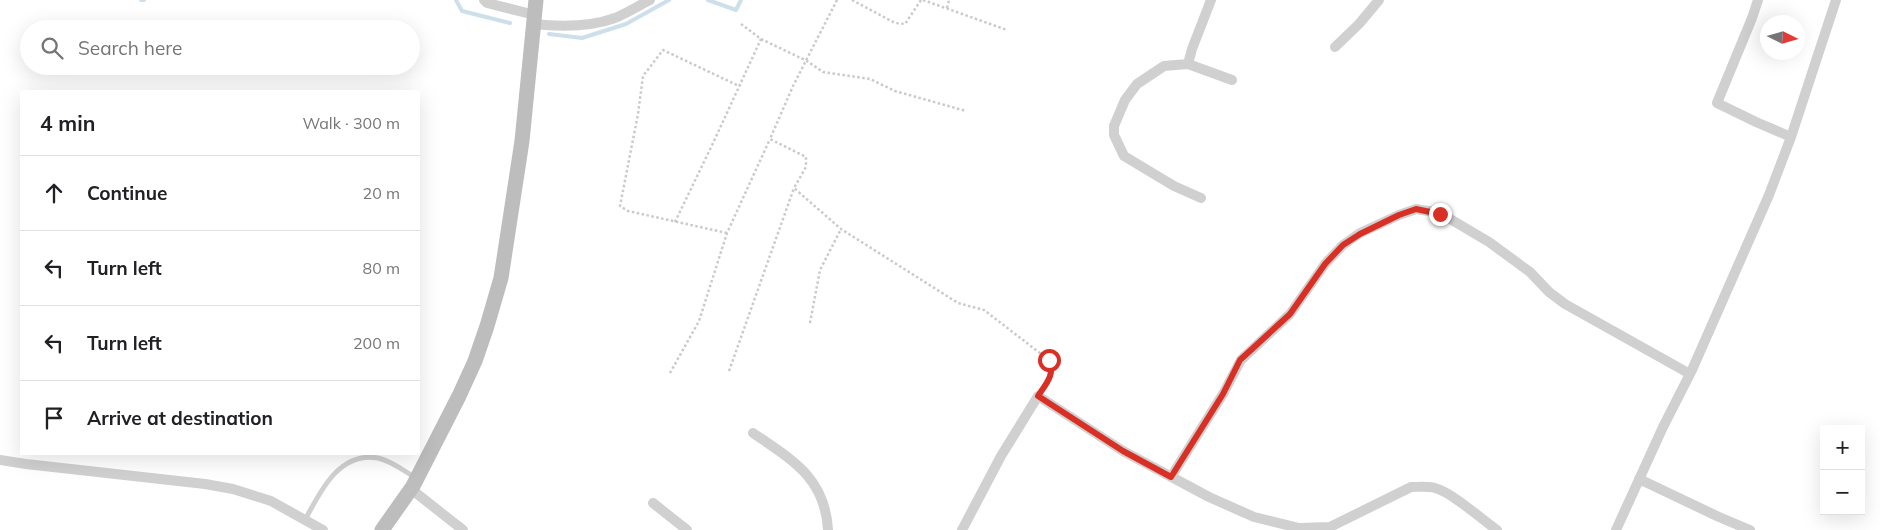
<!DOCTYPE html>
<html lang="en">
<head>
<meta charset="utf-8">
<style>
  :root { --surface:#fff; --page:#f2f2f2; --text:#202124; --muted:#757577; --line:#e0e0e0 }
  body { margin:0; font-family:Mulish,sans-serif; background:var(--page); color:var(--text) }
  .controls { position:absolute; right:15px; bottom:15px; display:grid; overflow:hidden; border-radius:0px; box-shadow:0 5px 20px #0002 }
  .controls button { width:45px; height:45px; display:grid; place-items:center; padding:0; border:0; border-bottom:1px solid var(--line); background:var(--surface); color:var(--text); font:25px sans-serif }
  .compass { position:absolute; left:1760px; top:15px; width:45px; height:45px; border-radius:50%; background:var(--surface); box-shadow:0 5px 20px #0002; rotate:95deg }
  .stop { position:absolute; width:15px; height:15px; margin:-11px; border:4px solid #d93025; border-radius:50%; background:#fff }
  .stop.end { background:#d93025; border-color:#fff; box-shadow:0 1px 5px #0008 }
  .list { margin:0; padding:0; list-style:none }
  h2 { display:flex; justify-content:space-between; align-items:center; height:65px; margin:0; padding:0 20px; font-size:21px }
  h2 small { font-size:16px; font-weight:400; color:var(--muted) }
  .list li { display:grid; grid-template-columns:32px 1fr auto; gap:15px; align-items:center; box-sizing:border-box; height:75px; padding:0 20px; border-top:1px solid var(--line) }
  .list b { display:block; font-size:19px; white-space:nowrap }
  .list em { font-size:16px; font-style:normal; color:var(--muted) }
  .icon { flex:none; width:28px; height:28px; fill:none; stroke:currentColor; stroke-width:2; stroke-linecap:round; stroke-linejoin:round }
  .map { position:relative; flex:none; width:1880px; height:530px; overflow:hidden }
  .search { position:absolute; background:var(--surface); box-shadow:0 5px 20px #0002; left:20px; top:20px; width:400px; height:55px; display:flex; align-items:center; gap:12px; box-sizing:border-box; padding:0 18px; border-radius:28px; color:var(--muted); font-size:19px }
  .panel { position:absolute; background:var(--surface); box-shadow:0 5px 20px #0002; left:20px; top:90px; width:400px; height:365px; border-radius:0px }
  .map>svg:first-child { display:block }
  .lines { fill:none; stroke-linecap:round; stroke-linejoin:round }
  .stream { stroke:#cddfea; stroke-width:4 }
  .path { stroke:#cacaca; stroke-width:2.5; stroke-dasharray:2.5 2.5; stroke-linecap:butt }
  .lane { stroke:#d0d0d0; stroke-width:5 }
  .street { stroke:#d0d0d0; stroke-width:10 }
  .secondary { stroke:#bdbdbd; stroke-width:15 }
  .route { stroke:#d93025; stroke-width:6 }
</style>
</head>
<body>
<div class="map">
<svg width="1880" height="530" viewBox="0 0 1880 530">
  <rect width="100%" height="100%" fill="#fff"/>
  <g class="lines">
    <path class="stream" d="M141 0H144
      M456 0 462 11 510 23
      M708 0 736 10 741 0
      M549 34 582 38 626 24 669 0"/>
    <path class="path" d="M837 0 793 86 770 139 806 157V167L794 188 841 229 958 303 984 310 1049 360C1055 371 1050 377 1044 387
      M852 0 895 23 905 24 921 0
      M923 0 1007 30
      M947 8 949 0
      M741 24 761 39 807 61 823 72 870 79 895 91 966 111
      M675 222 714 141 761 39
      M727 233 628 211 620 206 638 114 643 76 663 50 739 86
      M810 323 820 270 841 229
      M729 371 794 188
      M670 373 699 321 727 233 770 139"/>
    <path class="lane" d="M305 520C320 492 339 451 378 458 392 461 404 471 416 478"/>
    <path class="street" d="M484 0 487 3 535 15
      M1758 0 1752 18 1717 103 1756 122 1791 137
      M533 24C560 27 590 27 615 18 627 13 638 6 650 0
      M1335 47 1359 24 1379 0
      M1188 64 1192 49 1211 0
      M1201 198 1174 186 1124 156 1114 135V126L1125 100 1137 84 1164 66 1188 64 1232 80
      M753 433C792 460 825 477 828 530
      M0 460 26 464 205 484 233 489 271 501 323 530
      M1171 477 1223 394 1241 360 1290 314 1325 264 1343 245 1360 233 1399 215 1416 209 1440 213 1489 242 1530 272 1549 292 1565 304 1690 374
      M1639 479 1719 517 1750 530
      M411 489 463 530
      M653 503 687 530
      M962 530 1001 456 1038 396 1123 451 1209 497 1254 517 1299 528 1330 527 1411 487C1419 487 1427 486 1435 488 1453 493 1481 519 1497 530
      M1616 530 1663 427 1692 370 1769 195 1791 137 1836 0"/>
    <path class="secondary" d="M382 530 413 486 459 396 475 361 487 326 501 278 522 141 536 0"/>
  </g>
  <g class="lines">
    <path class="route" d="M1049 360C1056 374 1045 385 1038 396L1123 451 1171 477 1223 394 1240 360 1290 314 1325 264 1343 245 1360 234 1399 215 1416 209 1440 214"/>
  </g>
</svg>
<div class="controls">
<button>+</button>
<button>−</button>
</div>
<svg class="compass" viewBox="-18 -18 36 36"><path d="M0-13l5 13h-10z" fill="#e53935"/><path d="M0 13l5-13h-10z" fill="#757577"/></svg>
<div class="stop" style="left:1049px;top:360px"></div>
<div class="stop end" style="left:1440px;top:214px"></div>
<div class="search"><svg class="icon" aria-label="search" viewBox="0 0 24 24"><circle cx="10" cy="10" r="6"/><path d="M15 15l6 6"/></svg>Search here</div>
<section class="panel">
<h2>4 min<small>Walk · 300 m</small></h2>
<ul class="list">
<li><svg class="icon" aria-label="ahead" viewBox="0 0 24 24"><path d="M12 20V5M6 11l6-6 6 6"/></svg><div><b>Continue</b></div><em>20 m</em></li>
<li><svg class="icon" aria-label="left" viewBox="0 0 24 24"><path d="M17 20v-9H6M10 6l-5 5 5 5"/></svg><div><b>Turn left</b></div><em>80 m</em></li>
<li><svg class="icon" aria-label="left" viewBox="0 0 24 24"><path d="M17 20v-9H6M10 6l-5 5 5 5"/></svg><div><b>Turn left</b></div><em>200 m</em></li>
<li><svg class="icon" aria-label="arrive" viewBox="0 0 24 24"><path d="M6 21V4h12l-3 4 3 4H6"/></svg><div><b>Arrive at destination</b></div></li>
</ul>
</section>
</div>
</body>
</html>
